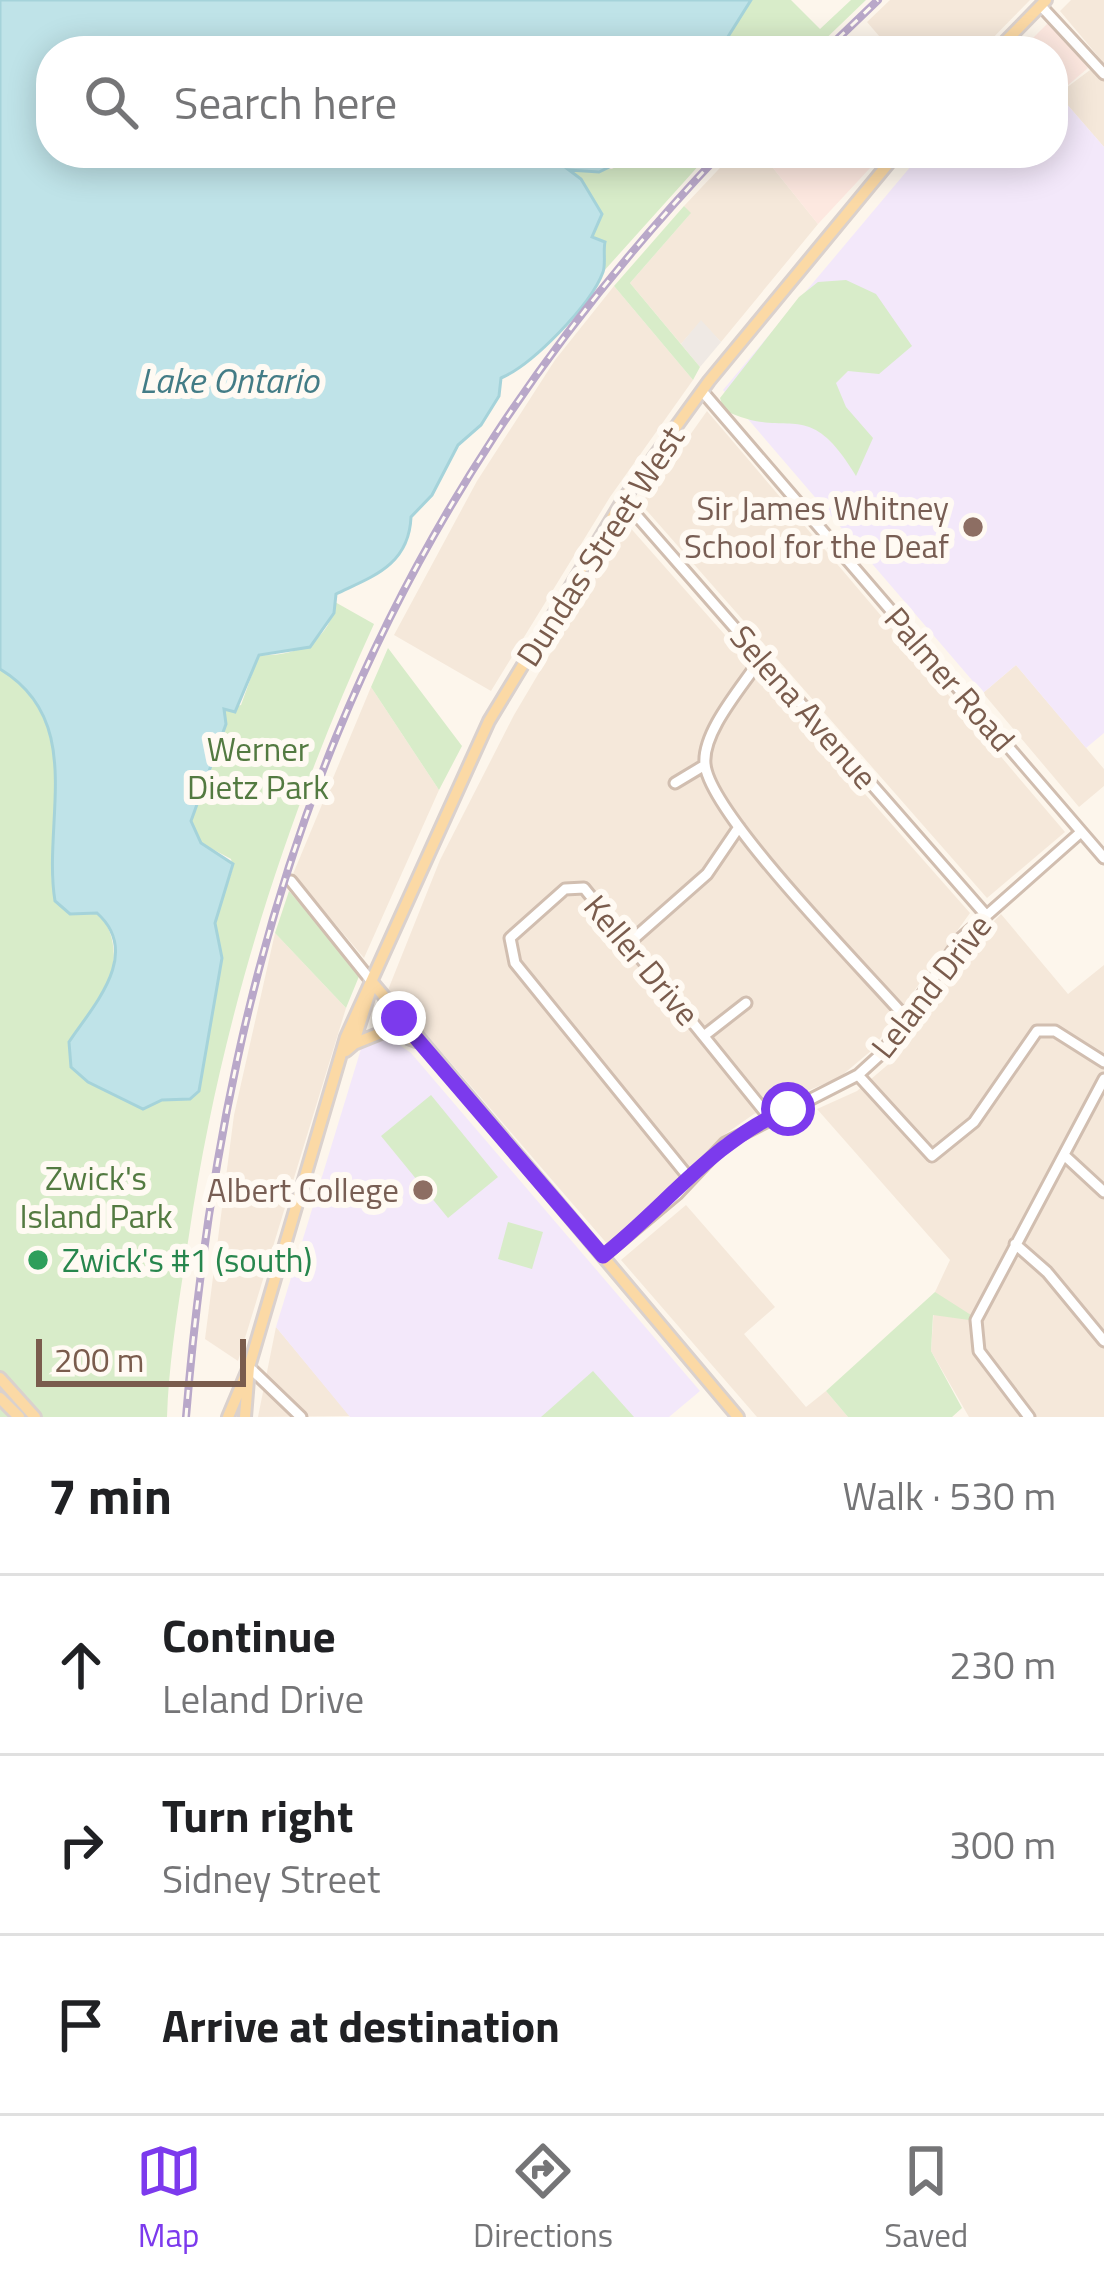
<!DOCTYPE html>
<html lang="en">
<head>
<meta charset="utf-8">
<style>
  :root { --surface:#fff; --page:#f2f2f2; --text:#202124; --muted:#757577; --line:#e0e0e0; --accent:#7c3aed }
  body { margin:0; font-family:"Titillium Web",sans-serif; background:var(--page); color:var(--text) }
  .scale { position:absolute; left:36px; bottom:30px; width:210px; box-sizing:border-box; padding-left:12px; border:6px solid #7a5c4d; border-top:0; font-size:33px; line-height:42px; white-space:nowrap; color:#7a5c4d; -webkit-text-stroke:9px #fffaf3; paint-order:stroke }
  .stop { position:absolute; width:36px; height:36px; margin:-27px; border:9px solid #7c3aed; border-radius:50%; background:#fff }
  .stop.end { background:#7c3aed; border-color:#fff; box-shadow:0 3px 12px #0008 }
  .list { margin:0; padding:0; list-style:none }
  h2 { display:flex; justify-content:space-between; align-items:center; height:156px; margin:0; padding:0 48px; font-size:51px }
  h2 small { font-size:39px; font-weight:400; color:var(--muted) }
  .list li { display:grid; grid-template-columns:78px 1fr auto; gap:36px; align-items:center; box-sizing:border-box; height:180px; padding:0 48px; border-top:3px solid var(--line) }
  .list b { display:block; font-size:45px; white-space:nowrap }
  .list p { margin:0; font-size:39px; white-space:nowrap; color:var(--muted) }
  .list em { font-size:39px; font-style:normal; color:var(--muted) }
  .icon { flex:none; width:66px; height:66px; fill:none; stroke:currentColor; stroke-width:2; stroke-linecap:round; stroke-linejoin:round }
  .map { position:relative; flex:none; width:1104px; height:1417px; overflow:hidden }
  .search { position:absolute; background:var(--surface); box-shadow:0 6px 30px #0003; left:36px; right:36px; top:36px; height:132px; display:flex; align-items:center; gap:30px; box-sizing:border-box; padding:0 42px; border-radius:48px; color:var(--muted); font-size:45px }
  .sheet { height:696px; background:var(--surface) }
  nav { display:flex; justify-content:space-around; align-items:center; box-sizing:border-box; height:168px; border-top:3px solid var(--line); background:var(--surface); font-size:33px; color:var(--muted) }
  nav a { display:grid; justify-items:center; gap:6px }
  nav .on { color:var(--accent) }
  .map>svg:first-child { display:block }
  .residential { fill:#f5e8da }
  .commercial { fill:#fde8e0 }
  .industrial { fill:#efe9e4 }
  .education { fill:#f3e8fa }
  .green { fill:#d8ecc9 }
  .water { fill:#bfe3e8; stroke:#a5d3da; stroke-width:3 }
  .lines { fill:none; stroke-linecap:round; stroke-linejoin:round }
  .minor-casing { stroke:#d1beb0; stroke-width:15 }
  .major-casing { stroke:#dad1cd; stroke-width:16 }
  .minor { stroke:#fff; stroke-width:9 }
  .major { stroke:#fbd9a5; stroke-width:10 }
  .rail-casing { stroke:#b9a8c9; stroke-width:8 }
  .rail { stroke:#fffaf3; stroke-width:3; stroke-dasharray:9; stroke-linecap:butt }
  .route { stroke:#7c3aed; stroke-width:15 }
  .education-dot { fill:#8d6e63; stroke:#fffaf3; stroke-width:4.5 }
  .leisure-dot { fill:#2e9e5b; stroke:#fffaf3; stroke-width:4.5 }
  .labels { text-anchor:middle; stroke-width:12; stroke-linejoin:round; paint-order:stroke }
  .education-label { font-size:33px; fill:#785e54; stroke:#fffaf3; text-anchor:end }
  .street-label { font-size:33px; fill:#7a5c4d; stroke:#fffaf3 }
  .park-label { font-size:33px; fill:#537a41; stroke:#fffaf3 }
  .leisure-label { font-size:33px; fill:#27864d; stroke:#fffaf3; text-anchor:start }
  .water-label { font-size:36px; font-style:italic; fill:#437c86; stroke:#fffaf3 }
</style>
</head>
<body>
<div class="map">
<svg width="1104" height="1417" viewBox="0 0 1104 1417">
  <rect width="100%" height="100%" fill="#fdf6ec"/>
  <path class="residential" d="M890 0H1030L980 51H892L867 22Z
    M1071 0H1104V147L1058 94 1102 61 1060 11Z
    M734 153H761L818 224 721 342 701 321 681 344 630 283 690 214 684 206Z
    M614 286 693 380 610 497 491 691 394 635 477 481 555 360Z
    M707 411 1065 832 987 898 641 504Z
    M627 524 970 913 872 1050 840 1077 754 1114 721 1137 674 1190 609 1246 388 990 440 860 514 715Z
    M1016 665 1104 769V786L1079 807 983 693Z
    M371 687 439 790 364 958 293 874Z
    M1001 914 1068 994 1104 965V1417H969L931 1351 935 1292 950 1260 817 1109 857 1091 891 1062 972 943Z
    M275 933 346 1008 238 1361 205 1339 234 1115Z
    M686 1205 775 1307 744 1334 806 1407 826 1391 848 1417H757L621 1260Z
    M276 1327 350 1416 258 1417Z"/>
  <path class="commercial" d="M1049 22 1088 68 1053 98V51H1020Z
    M761 153H884L818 224Z"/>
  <path class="industrial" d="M701 320 721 342 700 367 681 344Z"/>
  <path class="education" d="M1058 94 1104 147V733L1086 748 1016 665 983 693 723 390 922 153H1053V98Z
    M385 1035 411 1053 700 1391 669 1417H350L276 1327 361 1049Z"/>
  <path class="green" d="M751 0H791L820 29 851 0H866L813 51H719Z
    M638 153H710L603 272 605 243 592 238 568 170 612 169Z
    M684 206 691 213 630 283 700 367 693 380 614 286Z
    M846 280 876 294 912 346 879 374 848 371 836 383 846 407 873 438 856 476C806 393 791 443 724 410L720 398 799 297 818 282Z
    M335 602 374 624C284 821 221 1021 189 1235 180 1296 169 1356 167 1417H0V669C62 706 59 781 57 845 57 856 50 871 52 881 54 892 65 905 69 914L97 913C129 942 111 1006 78 1028L88 1082 143 1109 162 1100 190 1099 199 1091 222 958 215 923 233 868 231 859 201 843 191 822 226 724 221 715 224 709 241 705 259 655C294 657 331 642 335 602Z
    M388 648 462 746 439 790 371 687Z
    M289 891 360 974 346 1008 275 933Z
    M431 1095 498 1177 448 1218 381 1136Z
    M508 1222 543 1232 532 1269 498 1259Z
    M935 1292 971 1315 969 1320 933 1315 931 1351 962 1408 952 1417H848L826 1391Z
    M593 1371 634 1417H541Z"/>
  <path class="water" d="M0 0H751L719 51H51V153H638L599 172 569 170 581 179 602 214 592 237 605 242C603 251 606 264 603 272 591 305 532 365 501 378L499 396 481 425 458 445 432 495 411 517C409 566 371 577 336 594L334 613 310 647 259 655 235 712 224 709 226 724 191 821 201 843 233 864 215 923 222 958 199 1091 190 1099 162 1100 143 1109 88 1082 71 1067 69 1042C92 1007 143 954 97 913L70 914 55 901C42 822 87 721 0 669Z"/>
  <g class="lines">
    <g class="minor-casing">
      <path id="minor" d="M1041 6 1104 74
        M702 391 1104 858
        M623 500 985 914
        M761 658C744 685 702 731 705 764 709 814 868 974 907 1019
        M675 783 705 765
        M291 881 372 982
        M631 941 707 874 739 827
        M705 1035 746 1003
        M858 1075 932 1156 974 1122 1037 1031H1055L1104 1062
        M1064 1155 1104 1192
        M690 1179 515 963 510 938 565 889 584 888 769 1117
        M1015 1244 1047 1272 1104 1341
        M603 1256 677 1194 725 1143 858 1075 881 1054 961 938 1081 832
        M249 1367 301 1417
        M1029 1417 979 1351 976 1320 1104 1079"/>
    </g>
    <g class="major-casing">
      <path id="major" d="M996 51 1046 0
        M372 982 738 1417
        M356 1043 388 1030 416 1041
        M346 1051 353 1045 372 985
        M0 1378 35 1417
        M0 1398 19 1417
        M228 1417 249 1367 346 1037 489 721 623 500 709 381 897 153
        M245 1417 249 1367"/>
    </g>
    <use href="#minor" class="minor"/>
    <use href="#major" class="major"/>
    <g class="rail-casing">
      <path id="rail" d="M825 51 878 0
        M186 1417C227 914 369 523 721 153"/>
    </g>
    <use href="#rail" class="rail"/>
  </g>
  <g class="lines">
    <path class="route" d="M399 1018 603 1256C665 1207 714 1140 788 1109"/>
  </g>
  <g class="education-dot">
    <circle cx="973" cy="527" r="12"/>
    <circle cx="423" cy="1190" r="12"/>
  </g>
  <circle class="leisure-dot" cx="38" cy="1260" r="12"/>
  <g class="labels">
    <g class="education-label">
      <text x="949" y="520">Sir James Whitney<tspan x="949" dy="38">School for the Deaf</tspan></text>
      <text x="399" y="1202">Albert College</text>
    </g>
    <g class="street-label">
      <text transform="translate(600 546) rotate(-57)" y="12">Dundas Street West</text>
      <text transform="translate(950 679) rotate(49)" y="12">Palmer Road</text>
      <text transform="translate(804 707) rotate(49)" y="12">Selena Avenue</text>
      <text transform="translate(642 960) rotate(50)" y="12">Keller Drive</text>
      <text transform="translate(931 986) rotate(-52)" y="12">Leland Drive</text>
    </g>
    <g class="park-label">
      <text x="258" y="761">Werner<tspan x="258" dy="38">Dietz Park</tspan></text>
      <text x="96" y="1190">Zwick's<tspan x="96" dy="38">Island Park</tspan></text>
    </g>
    <g class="leisure-label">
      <text x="62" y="1272">Zwick's #1 (south)</text>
    </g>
    <g class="water-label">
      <text x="229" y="393">Lake Ontario</text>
    </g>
  </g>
</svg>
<div class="scale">200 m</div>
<div class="stop" style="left:788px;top:1109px"></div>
<div class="stop end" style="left:399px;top:1018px"></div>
<div class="search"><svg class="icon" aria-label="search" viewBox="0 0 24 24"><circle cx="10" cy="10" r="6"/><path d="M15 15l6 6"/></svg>Search here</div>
</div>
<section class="sheet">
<h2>7 min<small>Walk · 530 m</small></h2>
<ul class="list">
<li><svg class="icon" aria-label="ahead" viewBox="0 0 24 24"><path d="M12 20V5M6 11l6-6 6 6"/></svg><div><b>Continue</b><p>Leland Drive</p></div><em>230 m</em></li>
<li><svg class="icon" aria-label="right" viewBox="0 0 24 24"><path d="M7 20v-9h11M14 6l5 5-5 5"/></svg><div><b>Turn right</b><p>Sidney Street</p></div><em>300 m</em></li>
<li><svg class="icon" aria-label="arrive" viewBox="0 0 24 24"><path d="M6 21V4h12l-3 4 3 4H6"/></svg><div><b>Arrive at destination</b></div></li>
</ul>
</section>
<nav>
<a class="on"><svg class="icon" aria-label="map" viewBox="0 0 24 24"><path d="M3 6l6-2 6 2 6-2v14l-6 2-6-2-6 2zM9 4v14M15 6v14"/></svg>Map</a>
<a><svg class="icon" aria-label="directions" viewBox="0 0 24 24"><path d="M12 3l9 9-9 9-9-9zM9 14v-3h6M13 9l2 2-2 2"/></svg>Directions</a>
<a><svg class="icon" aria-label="saved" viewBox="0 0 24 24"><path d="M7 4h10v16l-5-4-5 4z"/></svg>Saved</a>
</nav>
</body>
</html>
